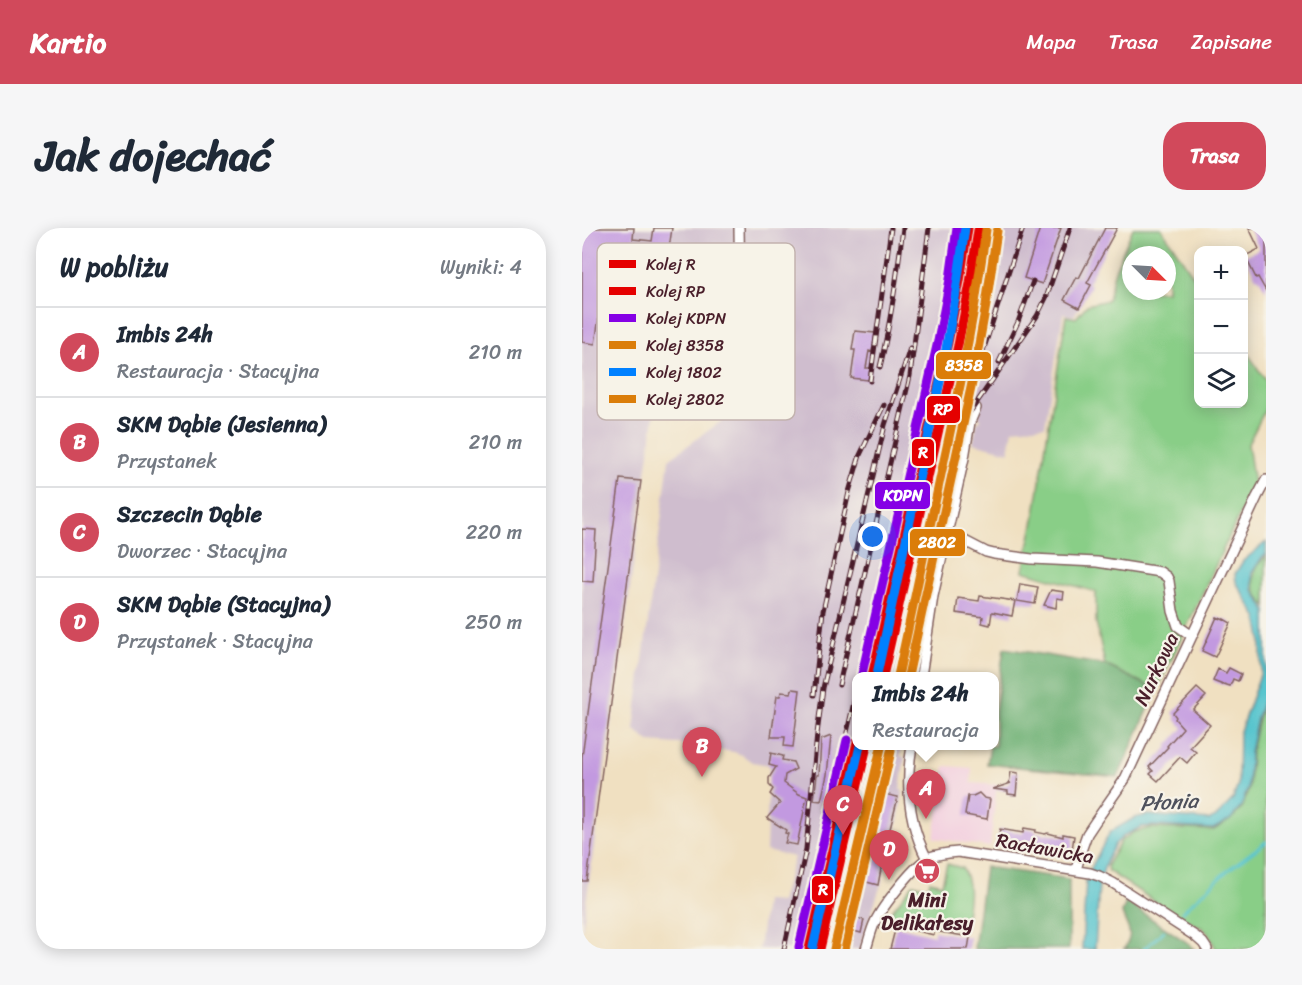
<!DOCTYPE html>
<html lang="pl">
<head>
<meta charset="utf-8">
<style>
  :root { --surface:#fff; --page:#f6f6f7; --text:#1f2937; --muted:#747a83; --line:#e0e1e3; --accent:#d1495b }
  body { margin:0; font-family:Sriracha,sans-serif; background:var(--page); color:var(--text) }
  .controls { position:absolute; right:18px; top:18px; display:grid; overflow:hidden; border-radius:12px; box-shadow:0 3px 15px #0003 }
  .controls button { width:54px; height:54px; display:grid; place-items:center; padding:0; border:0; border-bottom:2px solid var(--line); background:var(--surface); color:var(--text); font:30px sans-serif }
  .compass { position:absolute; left:540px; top:18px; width:54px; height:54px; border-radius:50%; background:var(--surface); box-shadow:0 3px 15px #0003; rotate:114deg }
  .you { position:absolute; left:291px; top:309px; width:21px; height:21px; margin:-15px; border:4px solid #fff; border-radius:50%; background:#1a73e8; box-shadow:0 0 0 9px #1a73e833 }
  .badge { display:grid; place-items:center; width:39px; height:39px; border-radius:50%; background:var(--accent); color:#fff; font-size:20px; font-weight:700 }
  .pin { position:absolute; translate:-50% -50px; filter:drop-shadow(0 2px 3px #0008) }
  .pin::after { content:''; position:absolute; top:32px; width:21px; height:18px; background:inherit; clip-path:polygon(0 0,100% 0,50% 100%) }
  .popup { position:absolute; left:270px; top:444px; width:147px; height:78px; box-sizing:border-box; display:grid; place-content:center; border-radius:12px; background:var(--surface); filter:drop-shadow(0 2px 4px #0005); font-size:20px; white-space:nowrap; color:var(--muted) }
  .popup b { font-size:22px; color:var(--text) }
  .popup::after { content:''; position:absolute; left:50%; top:100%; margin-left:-12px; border:12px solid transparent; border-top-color:var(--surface) }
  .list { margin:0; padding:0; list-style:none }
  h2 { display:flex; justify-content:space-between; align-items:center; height:78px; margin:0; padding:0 24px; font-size:26px }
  h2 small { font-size:20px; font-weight:400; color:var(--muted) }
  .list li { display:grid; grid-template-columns:39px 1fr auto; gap:18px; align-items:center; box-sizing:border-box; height:90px; padding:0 24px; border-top:2px solid var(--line) }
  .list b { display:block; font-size:22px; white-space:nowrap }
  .list p { margin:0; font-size:20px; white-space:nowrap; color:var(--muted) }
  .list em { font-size:20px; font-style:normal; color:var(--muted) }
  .icon { flex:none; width:33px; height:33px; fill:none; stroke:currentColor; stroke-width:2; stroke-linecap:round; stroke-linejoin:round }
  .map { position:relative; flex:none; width:684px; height:721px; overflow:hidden; border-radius:24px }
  header { display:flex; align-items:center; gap:36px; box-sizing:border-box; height:84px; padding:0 30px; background:var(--accent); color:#fff }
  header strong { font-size:28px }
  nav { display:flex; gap:33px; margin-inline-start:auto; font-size:21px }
  .intro { display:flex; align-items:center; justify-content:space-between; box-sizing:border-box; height:144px; padding:0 36px }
  h1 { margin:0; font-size:42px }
  .button { padding:15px 27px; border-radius:24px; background:var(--accent); color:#fff; font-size:21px; font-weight:700 }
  main { display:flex; gap:36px; padding:0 36px }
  aside { flex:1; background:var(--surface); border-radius:24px; box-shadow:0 3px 15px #0003 }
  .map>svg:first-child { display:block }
  .built { fill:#f3cfdf }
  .industrial { fill:#cfbdce }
  .green { fill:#89ce87; stroke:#6a7659; stroke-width:1.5; fill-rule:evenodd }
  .forest { fill:#6eb174; stroke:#5c6850; stroke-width:1.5 }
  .water { fill:#58c5ce; stroke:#51727c; stroke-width:1.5 }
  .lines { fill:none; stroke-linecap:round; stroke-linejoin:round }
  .stream { stroke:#58c5ce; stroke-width:3 }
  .building { fill:#c299e0 }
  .minor-casing { stroke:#846360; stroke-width:12 }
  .minor { stroke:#fff; stroke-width:9 }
  .rail-casing { stroke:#4a1f2b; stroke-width:5 }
  .rail { stroke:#f7f3e8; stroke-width:3; stroke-dasharray:9; stroke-linecap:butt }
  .rail-1-casing { stroke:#f7f3e8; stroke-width:14 }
  .rail-2-casing { stroke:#f7f3e8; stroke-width:14 }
  .rail-3-casing { stroke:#f7f3e8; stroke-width:14 }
  .rail-4-casing { stroke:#f7f3e8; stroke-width:14 }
  .rail-5-casing { stroke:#f7f3e8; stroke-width:14 }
  .rail-6-casing { stroke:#f7f3e8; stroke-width:14 }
  .rail-1 { stroke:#e50000; stroke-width:9 }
  .rail-2 { stroke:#e50000; stroke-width:9 }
  .rail-3 { stroke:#8500e5; stroke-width:9 }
  .rail-4 { stroke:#db7d09; stroke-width:9 }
  .rail-5 { stroke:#0080ff; stroke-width:9 }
  .rail-6 { stroke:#db7d09; stroke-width:9 }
  .labels { text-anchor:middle; stroke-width:4.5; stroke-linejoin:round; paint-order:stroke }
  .street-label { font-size:20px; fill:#4a1f2b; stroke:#f7f3e8 }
  .poi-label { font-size:20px; font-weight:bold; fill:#4a1f2b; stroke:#f7f3e8 }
  .water-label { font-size:21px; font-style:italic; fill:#4e515c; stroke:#f7f3e8 }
  .key { fill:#f7f3e8; stroke:#c3b3af; stroke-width:1.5 }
  .key-label { font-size:16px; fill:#4a1f2b }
  .line-badge { stroke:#f7f3e8; stroke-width:2 }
  .badge-label { font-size:16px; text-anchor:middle; font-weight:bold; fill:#fff }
</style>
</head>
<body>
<header>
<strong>Kartio</strong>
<nav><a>Mapa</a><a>Trasa</a><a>Zapisane</a></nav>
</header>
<div class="intro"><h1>Jak dojechać</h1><a class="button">Trasa</a></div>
<main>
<aside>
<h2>W pobliżu<small>Wyniki: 4</small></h2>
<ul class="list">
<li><span class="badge">A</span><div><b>Imbis 24h</b><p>Restauracja · Stacyjna</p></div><em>210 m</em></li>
<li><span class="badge">B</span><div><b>SKM Dąbie (Jesienna)</b><p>Przystanek</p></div><em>210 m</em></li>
<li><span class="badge">C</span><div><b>Szczecin Dąbie</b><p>Dworzec · Stacyjna</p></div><em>220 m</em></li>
<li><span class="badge">D</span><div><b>SKM Dąbie (Stacyjna)</b><p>Przystanek · Stacyjna</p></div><em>250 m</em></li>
</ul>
</aside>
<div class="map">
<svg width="684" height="721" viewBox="0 0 684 721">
  <rect width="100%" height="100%" fill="#f7f3e8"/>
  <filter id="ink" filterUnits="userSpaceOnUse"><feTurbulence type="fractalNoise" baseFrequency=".0167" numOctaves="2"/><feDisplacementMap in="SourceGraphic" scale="12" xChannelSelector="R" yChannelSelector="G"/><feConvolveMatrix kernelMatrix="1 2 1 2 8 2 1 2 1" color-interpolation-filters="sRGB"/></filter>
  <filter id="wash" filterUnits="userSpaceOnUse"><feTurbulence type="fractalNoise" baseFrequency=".008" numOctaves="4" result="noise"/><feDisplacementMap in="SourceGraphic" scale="24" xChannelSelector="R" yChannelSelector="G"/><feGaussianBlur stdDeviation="1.35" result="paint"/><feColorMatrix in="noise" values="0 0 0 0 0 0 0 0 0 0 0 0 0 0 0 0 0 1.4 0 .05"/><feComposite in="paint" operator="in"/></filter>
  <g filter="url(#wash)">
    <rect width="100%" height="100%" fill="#f0e0c1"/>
    <path class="built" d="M363 538 390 540 389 555 415 557 408 619 352 610Z"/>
    <path class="industrial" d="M0 0H535L506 55 509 57 492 88 481 86 463 198 431 201 427 224 391 215 395 195 399 192 395 186 399 183 388 178 340 398 333 448H275V518H320L318 528 323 529 318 561 320 562 321 565 310 625 308 624 299 657 280 711 279 721H177L183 673 199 674 212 629 184 623 187 537 170 534 160 527 152 524 126 521 125 518 67 514 52 501 87 231 180 164 175 141 178 124 167 122 141 145 73 181 0 704Z"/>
    <path class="green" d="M551 0H579L616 55V176H662V120L684 153V180L666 216 672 256 575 462 523 437 514 394V364L441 343 452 292 484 88 494 90 505 77 526 72 532 45ZM549 27H585V63H549Z
      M684 328V379C669 362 666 344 684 328Z
      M684 468V721H634L626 705 620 700 592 686 526 643 525 637 539 613 552 604 568 600 632 602 648 592 660 580 667 560 669 525 676 491Z
      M365 636 380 640C392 658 384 681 382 702L304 690 331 656 346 659 348 653 360 656Z"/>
    <path class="forest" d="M422 420 523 437 575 462 536 549 405 536 408 518H413V483Z
      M403 639 487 651V721H392Z
      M544 674 606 715 612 721H542C553 704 545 701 540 685Z"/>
    <path class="water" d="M684 314V327L681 328 670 345 671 361 684 383V462L675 490 668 525 666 560 659 579 648 592 631 601 571 598 559 599 543 607 533 616 524 634 517 656 513 721H500L504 652 510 638 528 604 552 590 566 587 628 592 634 589 651 571 656 557 657 506 679 444V410L675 389 654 354 653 346 661 333Z"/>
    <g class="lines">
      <path class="stream" d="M600 684 646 642 684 614
        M562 721 582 703"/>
    </g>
    <g id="blocks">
      <path class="building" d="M0 0H52L51 11 70 13 72 0H90L78 83 60 80 67 28 48 25 41 78 19 75 13 116 0 114Z
        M458 0H479L460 56 442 50Z
        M523 0H535L505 55 509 57 497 80 482 72 494 49 497 50Z
        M667 0H684V63L676 49 674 50 663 28 677 21Z
        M186 20 189 30 174 36 170 25Z
        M273 103 293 105 290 124 287 123 284 140H288L286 152 269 150 273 122H270Z
        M38 251 59 253 5 653H0V529Z
        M0 301 14 302 11 354 0 353Z
        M438 356 456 359 453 376 435 373Z
        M469 362 482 364 481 371 475 370 474 380 462 377Z
        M398 368 433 373 430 388 410 384 408 397 400 395 401 389 374 385 376 370 397 373Z
        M635 389 642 392V391L649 395 633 429 620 423Z
        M647 440 659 446 656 453 651 451 648 458 642 456 641 457 631 453 636 441 644 445Z
        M615 460 624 468 611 482 628 497 608 519 614 524 605 535 598 529 576 553 568 546 571 543 567 539 586 519 585 518 601 500 593 491 594 489 591 485Z
        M210 461 218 462 211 519 202 518 203 509H189L195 468H198L199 464 209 465Z
        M249 508 245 547 239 573 232 572 235 547H237L239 512Z
        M189 525 201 528 200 532 211 534 214 541 203 547 202 555 217 566 225 569 215 617 203 615 206 606 203 605 204 602 185 590 198 575 188 566 191 561 187 557V550L194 539 187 537Z
        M429 544 436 545 434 567 426 566V563L411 561 429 555H427Z
        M297 565 316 569 307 605 312 606 308 621 303 620 296 657 277 652 287 616H285L289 601H290L295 582H293Z
        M397 565 402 570 408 571 405 591 383 587 386 568H391Z
        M442 600 454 602 453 604 463 606 466 605 481 609V606L492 608 490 622 485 621V623L472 620V622L458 620V618L416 614 418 601 441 605Z
        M271 689 282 692 279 705 268 702Z
        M314 698 352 707V703L388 709 386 721H308Z"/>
    </g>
  </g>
  <g filter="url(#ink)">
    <use href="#blocks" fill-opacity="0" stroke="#846360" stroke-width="1.5"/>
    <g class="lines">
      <g class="minor-casing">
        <path id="minor" d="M157 0 159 128
          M365 308 379 311 404 324 412 326 450 331 515 334 578 344 585 349 587 353 591 383 596 398 610 408
          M339 448 351 368 382 230 388 194 394 180
          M330 518C323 557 326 594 345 631
          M494 642 500 620 505 606 513 594 543 551 675 269 684 252
          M284 721C287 712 289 702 293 694 300 679 333 636 348 629 356 626 366 625 376 624L508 645 517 648 531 655 613 708 621 715 625 721"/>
      </g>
      <use href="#minor" class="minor"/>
      <g class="rail-casing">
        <path id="rail" d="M392 130 415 0
          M417 134 436 94 451 53
          M298 139C309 93 315 47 321 0
          M288 153 309 0
          M386 187 455 88 464 70 488 0
          M341 314 351 277 441 0
          M278 448 351 129 366 52 373 0
          M257 457 328 148 347 0
          M232 467 241 383 267 264 278 227 302 177
          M202 721 224 621 235 506 241 460 303 197 328 120
          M215 721 275 461"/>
      </g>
      <use href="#rail" class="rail"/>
      <g class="rail-1-casing">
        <path id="rail-1" d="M290 448 366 115 378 53 386 0
          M227 721 275 514"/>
      </g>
      <g class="rail-2-casing">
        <path id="rail-2" d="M301 448 376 117 388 55 396 2
          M238 721 285 518"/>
      </g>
      <g class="rail-3-casing">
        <path id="rail-3" d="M280 446 356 113 368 51 375 0
          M217 719 265 512"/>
      </g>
      <g class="rail-4-casing">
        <path id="rail-4" d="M316 448 379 153 393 75 404 2
          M252 721 299 520"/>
      </g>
      <g class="rail-5-casing">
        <path id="rail-5" d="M295 446 359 149 373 71 383 0
          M231 719 278 518"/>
      </g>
      <g class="rail-6-casing">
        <path id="rail-6" d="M326 448 390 155 404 77 415 3
          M263 721 309 523"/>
      </g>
      <use href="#rail-1" class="rail-1"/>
      <use href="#rail-2" class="rail-2"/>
      <use href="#rail-3" class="rail-3"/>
      <use href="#rail-4" class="rail-4"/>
      <use href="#rail-5" class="rail-5"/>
      <use href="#rail-6" class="rail-6"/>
    </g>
  </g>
  <defs>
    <g id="supermarket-disc" transform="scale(1.35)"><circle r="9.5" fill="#d1495b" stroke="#f7f3e8"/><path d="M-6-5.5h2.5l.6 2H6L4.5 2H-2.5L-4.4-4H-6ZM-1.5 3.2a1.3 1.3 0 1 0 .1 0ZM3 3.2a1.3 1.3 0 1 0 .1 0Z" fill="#fff"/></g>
  </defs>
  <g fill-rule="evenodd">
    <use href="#supermarket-disc" x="345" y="643"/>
  </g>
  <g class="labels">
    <g class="street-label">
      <text transform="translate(574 441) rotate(-65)" y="7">Nurkowa</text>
      <text transform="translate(463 620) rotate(10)" y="7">Racławicka</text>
    </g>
    <g class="poi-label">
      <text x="345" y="679">Mini<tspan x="345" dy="23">Delikatesy</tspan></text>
    </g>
    <g class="water-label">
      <text transform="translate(587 574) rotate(-3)" y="7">Płonia</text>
    </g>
  </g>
  <rect x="15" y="15" width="198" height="177" rx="9" class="key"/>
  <rect x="27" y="32" width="27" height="8" fill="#e50000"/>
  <rect x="27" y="59" width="27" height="8" fill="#e50000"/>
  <rect x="27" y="86" width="27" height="8" fill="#8500e5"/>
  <rect x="27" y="113" width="27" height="8" fill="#db7d09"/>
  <rect x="27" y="140" width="27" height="8" fill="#0080ff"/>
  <rect x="27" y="167" width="27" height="8" fill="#db7d09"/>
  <g class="key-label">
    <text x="64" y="42">Kolej R</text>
    <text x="64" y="69">Kolej RP</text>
    <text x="64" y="96">Kolej KDPN</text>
    <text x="64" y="123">Kolej 8358</text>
    <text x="64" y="150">Kolej 1802</text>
    <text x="64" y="177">Kolej 2802</text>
  </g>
  <g class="line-badge">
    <rect x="353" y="123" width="57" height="29" rx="6" fill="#db7d09"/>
    <rect x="344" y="167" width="35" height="29" rx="6" fill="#e50000"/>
    <rect x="329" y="210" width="24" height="29" rx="6" fill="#e50000"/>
    <rect x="292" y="253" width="57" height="29" rx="6" fill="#8500e5"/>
    <rect x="327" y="300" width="57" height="29" rx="6" fill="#db7d09"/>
    <rect x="229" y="647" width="23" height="29" rx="6" fill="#e50000"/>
  </g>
  <g class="badge-label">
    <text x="382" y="143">8358</text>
    <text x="361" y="187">RP</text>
    <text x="341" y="230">R</text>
    <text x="321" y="273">KDPN</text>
    <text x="355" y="320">2802</text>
    <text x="241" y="667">R</text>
  </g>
</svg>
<div class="controls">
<button>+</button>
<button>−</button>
<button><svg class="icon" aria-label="layers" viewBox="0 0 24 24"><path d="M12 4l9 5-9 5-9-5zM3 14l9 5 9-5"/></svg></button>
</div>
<svg class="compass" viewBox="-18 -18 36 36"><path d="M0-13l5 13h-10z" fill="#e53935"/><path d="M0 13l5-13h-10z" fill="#747a83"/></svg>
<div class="you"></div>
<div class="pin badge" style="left:344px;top:591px">A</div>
<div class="popup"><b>Imbis 24h</b>Restauracja</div>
<div class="pin badge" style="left:120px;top:549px">B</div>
<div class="pin badge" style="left:261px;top:607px">C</div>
<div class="pin badge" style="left:307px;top:652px">D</div>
</div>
</main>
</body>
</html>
